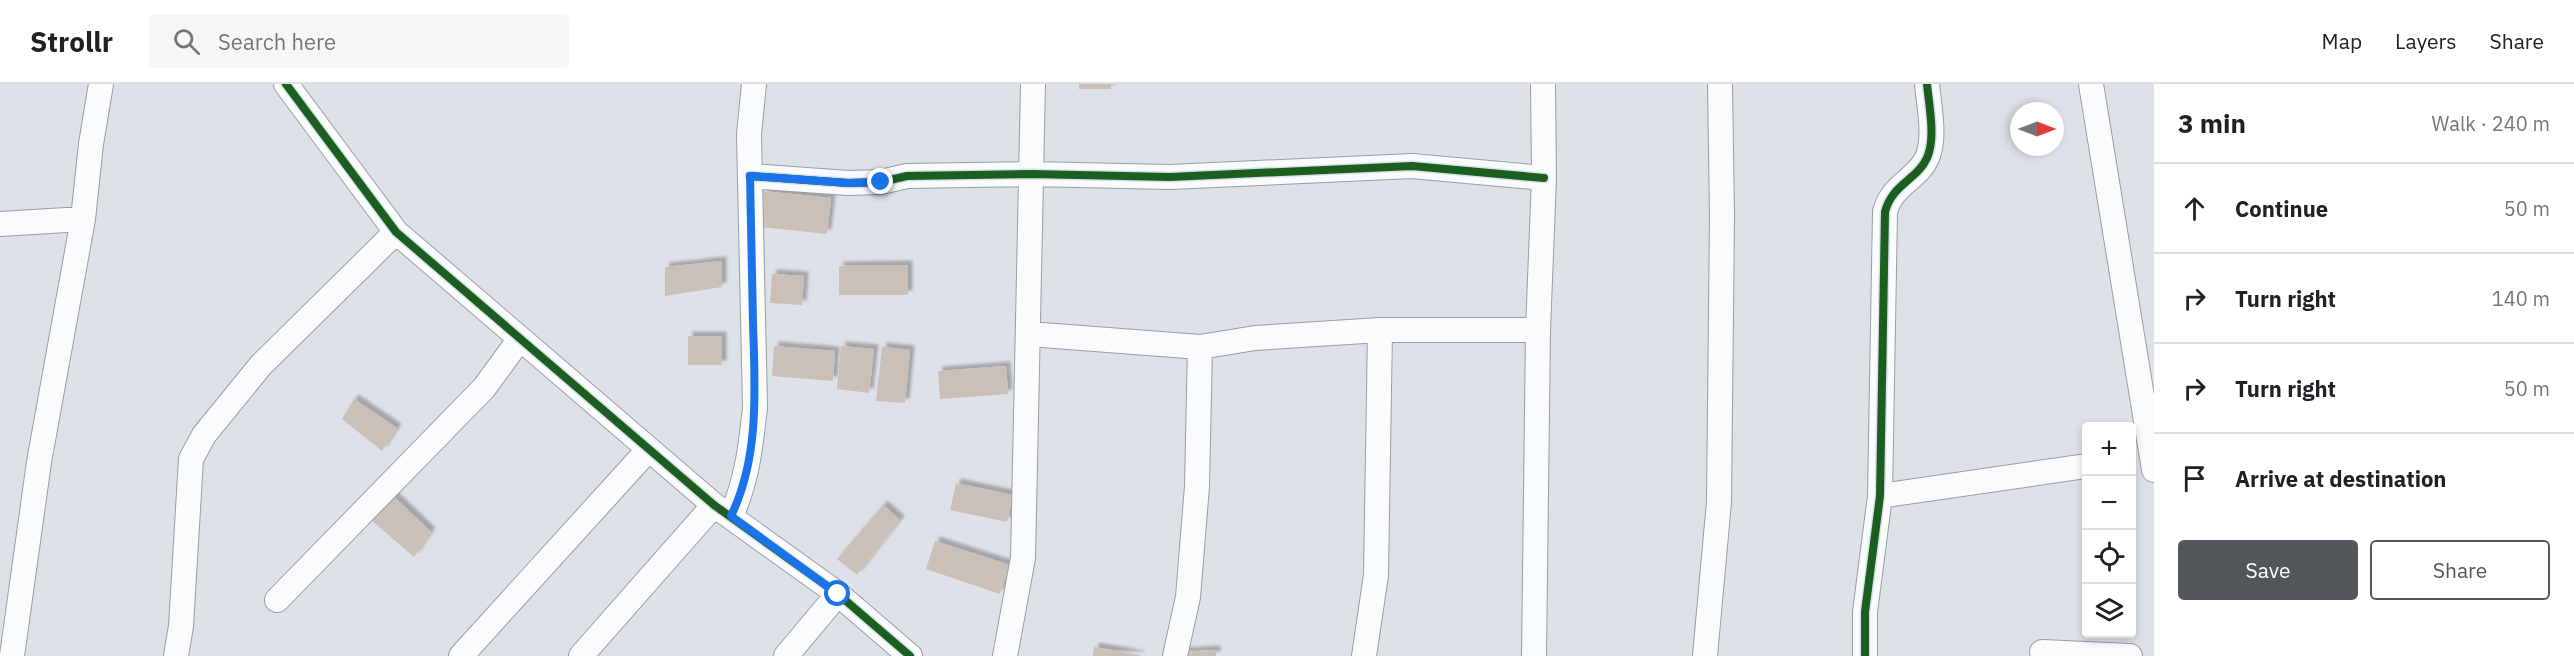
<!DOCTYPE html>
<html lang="en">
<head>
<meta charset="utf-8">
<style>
  :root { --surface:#fff; --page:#f6f6f6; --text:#202124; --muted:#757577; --line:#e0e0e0; --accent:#53575b }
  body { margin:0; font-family:"IBM Plex Sans",sans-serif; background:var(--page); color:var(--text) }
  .controls { position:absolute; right:18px; bottom:18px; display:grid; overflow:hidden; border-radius:6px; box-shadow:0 3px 9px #0003 }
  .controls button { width:54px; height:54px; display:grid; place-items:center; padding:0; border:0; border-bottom:2px solid var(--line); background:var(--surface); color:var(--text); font:30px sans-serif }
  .compass { position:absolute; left:2010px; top:18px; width:54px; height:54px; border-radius:50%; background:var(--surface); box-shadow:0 3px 9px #0003; rotate:90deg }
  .stop { position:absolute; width:18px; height:18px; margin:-14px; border:4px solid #1a73e8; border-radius:50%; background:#fff }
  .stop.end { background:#1a73e8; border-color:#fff; box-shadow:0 2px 6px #0008 }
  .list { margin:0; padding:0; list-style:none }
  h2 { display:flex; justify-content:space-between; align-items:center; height:78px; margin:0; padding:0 24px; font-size:26px }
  h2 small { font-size:20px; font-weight:400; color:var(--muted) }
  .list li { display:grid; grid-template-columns:39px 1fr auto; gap:18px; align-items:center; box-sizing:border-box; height:90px; padding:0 24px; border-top:2px solid var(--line) }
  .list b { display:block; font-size:22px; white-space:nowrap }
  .list em { font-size:20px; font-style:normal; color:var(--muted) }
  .actions { display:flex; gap:12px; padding:18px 24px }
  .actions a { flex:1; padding:14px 0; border:2px solid var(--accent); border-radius:6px; text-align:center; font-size:21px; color:var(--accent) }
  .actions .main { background:var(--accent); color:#fff }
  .icon { flex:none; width:33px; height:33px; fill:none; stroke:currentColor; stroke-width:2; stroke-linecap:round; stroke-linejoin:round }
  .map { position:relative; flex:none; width:2154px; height:572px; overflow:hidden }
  header { display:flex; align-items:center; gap:36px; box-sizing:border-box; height:84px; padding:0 30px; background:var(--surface); border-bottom:2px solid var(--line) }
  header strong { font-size:28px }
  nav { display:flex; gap:33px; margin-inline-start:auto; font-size:21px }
  .search { width:420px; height:54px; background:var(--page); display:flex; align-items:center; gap:15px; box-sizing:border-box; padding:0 21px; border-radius:6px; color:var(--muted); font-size:22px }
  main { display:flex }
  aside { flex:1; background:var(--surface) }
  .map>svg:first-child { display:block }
  .building { fill:#cbc0b8; filter:url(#shadow) }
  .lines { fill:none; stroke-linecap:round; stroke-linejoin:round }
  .minor-casing { stroke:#9a9ea2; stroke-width:26 }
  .minor { stroke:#fafbfc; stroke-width:24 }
  .cycleway-casing { stroke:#d9e2ec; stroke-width:11 }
  .cycleway { stroke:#1b5e20; stroke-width:8 }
  .route { stroke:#1a73e8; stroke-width:8 }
</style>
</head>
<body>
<header>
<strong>Strollr</strong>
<div class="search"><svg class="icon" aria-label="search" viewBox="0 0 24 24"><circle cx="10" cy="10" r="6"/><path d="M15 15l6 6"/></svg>Search here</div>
<nav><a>Map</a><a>Layers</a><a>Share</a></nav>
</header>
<main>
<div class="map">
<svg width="2154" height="572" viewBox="0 0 2154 572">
  <defs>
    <filter id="shadow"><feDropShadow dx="4.5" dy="-4.5" stdDeviation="1.5" flood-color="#0004"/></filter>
  </defs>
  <rect width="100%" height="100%" fill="#dde2e8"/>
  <path class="building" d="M1079 0H1111V5H1079Z
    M763 107 831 114 827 150 760 143Z
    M722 177V203L665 212V183Z
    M908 181V211H839V182Z
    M772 190 804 192 802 221 770 219Z
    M688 252H722V281H688Z
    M774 262 835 267 833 297 772 292Z
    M841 262 874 265 869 309 837 305Z
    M882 263 910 266 905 319 876 317Z
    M1006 282 1008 310 940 315 938 287Z
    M354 315 397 344 382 367 342 335Z
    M956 399 1013 411 1007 438 950 426Z
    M391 410 431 448 414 473 371 436Z
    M883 421 900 436 857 491 837 475Z
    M935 457 1010 481 1000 510 926 485Z
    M1094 563 1140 571V572H1093Z
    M1216 566V572H1182V568Z"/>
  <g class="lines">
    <g class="minor-casing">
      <path id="minor" d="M286 0 396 148 714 421 838 510 910 572
        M2091 0 2154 386
        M750 92 848 99 881 98 907 92 1031 90 1170 93 1412 82 1544 94
        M0 140 83 135 91 60 101 0
        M1029 250 1200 263 1255 254 1380 246H1538
        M1880 412 2086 382
        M731 432C747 397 751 361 755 323L749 50 754 0
        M277 516 484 304 519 256
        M2042 568 2130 572
        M12 572 39 378 83 135
        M176 572 181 542 191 375 204 351 261 281 396 148
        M461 572 648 366
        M581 572 714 421
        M786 572 838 510
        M1005 572 1023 474 1033 0
        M1175 572 1188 513 1197 402 1200 263
        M1364 572 1376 491 1380 246
        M1534 572 1538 246 1544 94 1543 0
        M1705 572 1719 418 1722 132 1720 0
        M1865 572V528L1880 412 1885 128C1892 100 1917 96 1927 74 1936 54 1929 22 1927 0"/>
    </g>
    <use href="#minor" class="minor"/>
    <g class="cycleway-casing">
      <path id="cycleway" d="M286 0 396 148 714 421 838 510 910 572
        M750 92 848 99 881 98 907 92 1031 90 1170 93 1412 82 1544 94
        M1865 572V528L1880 412 1885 128C1892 100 1917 96 1927 74 1936 54 1929 22 1927 0"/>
    </g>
    <use href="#cycleway" class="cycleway"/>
  </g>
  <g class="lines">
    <path class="route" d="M838 510 731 432C760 372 755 303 753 239 752 190 751 141 750 92L848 99 881 98"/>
  </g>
</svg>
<div class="controls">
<button>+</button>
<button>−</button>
<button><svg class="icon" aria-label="locate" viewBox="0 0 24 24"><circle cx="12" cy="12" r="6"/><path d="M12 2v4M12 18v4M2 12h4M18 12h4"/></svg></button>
<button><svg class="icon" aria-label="layers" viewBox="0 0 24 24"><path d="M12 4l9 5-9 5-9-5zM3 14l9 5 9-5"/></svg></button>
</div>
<svg class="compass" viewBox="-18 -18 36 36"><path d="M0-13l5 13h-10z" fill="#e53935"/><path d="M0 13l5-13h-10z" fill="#757577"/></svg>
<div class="stop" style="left:838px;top:510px"></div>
<div class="stop end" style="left:881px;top:98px"></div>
</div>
<aside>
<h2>3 min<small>Walk · 240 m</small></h2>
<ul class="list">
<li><svg class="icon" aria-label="ahead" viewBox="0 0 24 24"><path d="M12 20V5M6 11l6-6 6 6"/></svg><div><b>Continue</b></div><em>50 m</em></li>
<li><svg class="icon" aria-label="right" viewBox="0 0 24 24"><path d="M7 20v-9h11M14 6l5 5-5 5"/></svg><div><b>Turn right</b></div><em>140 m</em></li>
<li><svg class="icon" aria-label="right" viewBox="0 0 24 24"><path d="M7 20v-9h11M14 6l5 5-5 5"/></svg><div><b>Turn right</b></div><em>50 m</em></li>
<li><svg class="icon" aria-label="arrive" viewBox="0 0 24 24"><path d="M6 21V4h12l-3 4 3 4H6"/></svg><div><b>Arrive at destination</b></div></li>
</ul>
<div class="actions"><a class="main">Save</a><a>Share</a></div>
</aside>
</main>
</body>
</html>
